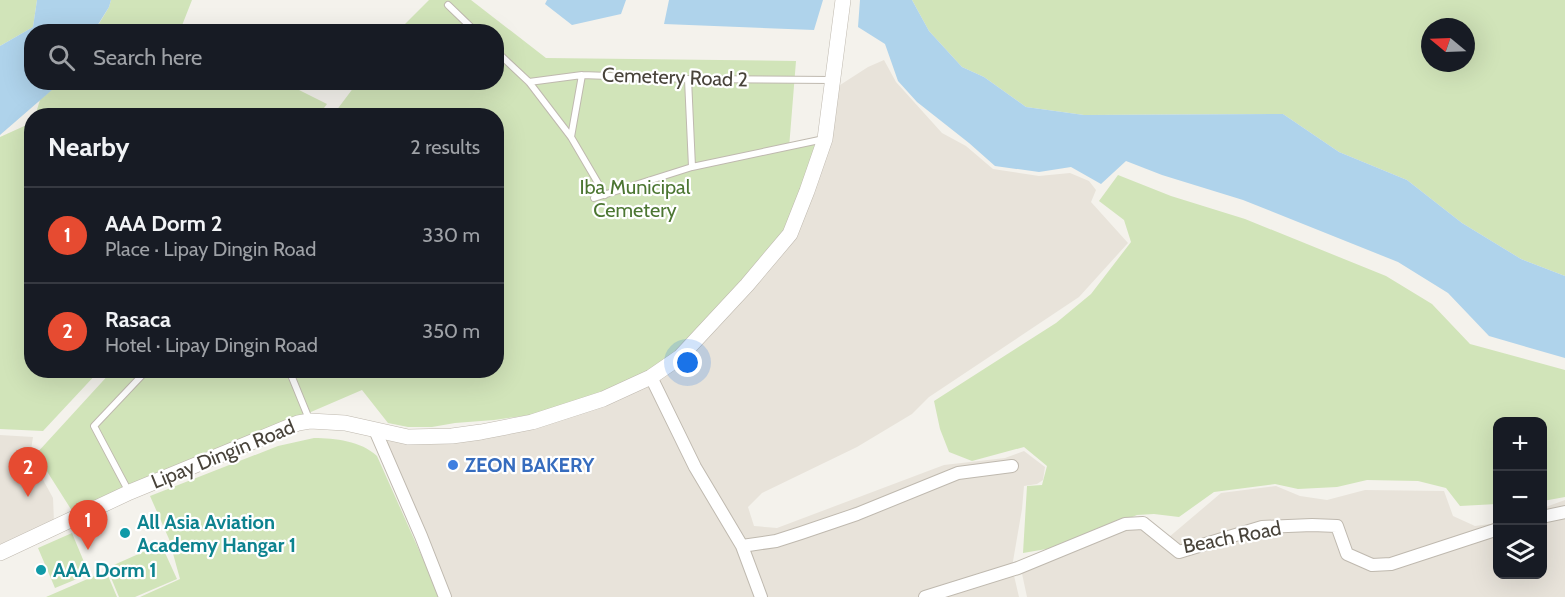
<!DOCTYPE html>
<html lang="en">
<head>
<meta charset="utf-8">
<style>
  :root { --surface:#171b24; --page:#20242c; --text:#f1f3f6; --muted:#9ea1a6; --line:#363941; --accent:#e64b31 }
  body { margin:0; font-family:Cabin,sans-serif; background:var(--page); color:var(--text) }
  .controls { position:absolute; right:18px; bottom:18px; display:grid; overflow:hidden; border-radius:12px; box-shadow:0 6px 24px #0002 }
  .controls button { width:54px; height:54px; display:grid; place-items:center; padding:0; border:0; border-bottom:2px solid var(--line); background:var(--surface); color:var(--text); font:30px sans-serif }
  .compass { position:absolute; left:1421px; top:18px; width:54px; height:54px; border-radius:50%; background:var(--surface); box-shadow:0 6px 24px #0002; rotate:289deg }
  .you { position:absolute; left:688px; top:363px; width:21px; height:21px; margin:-15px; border:4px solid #fff; border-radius:50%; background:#1a73e8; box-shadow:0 0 0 9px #1a73e833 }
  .badge { display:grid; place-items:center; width:39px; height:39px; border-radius:50%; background:var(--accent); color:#fff; font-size:20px; font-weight:700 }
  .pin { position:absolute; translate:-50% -50px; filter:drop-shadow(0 2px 3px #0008) }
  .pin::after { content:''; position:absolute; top:32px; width:21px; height:18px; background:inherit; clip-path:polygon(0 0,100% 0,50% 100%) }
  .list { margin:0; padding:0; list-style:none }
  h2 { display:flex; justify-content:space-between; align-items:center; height:78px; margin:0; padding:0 24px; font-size:26px }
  h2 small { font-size:20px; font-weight:400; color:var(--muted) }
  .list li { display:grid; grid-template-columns:39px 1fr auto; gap:18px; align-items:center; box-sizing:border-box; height:96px; padding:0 24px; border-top:2px solid var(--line) }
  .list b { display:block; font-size:22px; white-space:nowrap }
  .list p { margin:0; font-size:20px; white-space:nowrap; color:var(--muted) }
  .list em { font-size:20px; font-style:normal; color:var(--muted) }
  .icon { flex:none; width:33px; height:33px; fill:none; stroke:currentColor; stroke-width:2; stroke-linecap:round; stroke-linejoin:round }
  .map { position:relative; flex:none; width:1565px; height:597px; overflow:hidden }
  .search { position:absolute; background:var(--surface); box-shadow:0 6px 24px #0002; left:24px; top:24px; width:480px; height:66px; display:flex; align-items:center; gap:15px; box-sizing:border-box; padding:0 21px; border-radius:24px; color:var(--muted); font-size:22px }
  .panel { position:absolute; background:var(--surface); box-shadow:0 6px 24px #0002; left:24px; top:108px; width:480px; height:270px; border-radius:24px }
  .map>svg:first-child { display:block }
  .residential { fill:#e8e3da }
  .green { fill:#d1e4b9; fill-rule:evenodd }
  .water { fill:#afd3eb }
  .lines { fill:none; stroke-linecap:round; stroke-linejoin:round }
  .service-casing { stroke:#bfb9af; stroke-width:8 }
  .minor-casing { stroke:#bfb9af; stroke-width:14 }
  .tertiary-casing { stroke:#bfb9af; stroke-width:16 }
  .service { stroke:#fff; stroke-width:6 }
  .minor { stroke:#fff; stroke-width:12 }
  .tertiary { stroke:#fff; stroke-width:15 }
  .shop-dot { fill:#3f7fe0; stroke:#fff; stroke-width:2 }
  .culture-dot { fill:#0f9aa8; stroke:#fff; stroke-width:2 }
  .labels { text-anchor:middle; stroke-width:4.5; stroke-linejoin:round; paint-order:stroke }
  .street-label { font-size:20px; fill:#48433a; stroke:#fff }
  .park-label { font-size:20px; fill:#4c7632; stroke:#fff }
  .shop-label { font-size:20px; font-weight:bold; fill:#366cbe; stroke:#fff; text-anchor:start }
  .culture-label { font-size:20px; font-weight:bold; fill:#0d838f; stroke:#fff; text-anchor:start }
</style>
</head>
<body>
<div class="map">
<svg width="1565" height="597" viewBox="0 0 1565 597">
  <rect width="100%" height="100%" fill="#f4f2ec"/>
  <path class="residential" d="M884 60 896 82 942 133 966 146 993 169 1039 176 1070 173 1089 181 1096 190 1091 202 1128 243 1079 297 929 397 912 414 857 447 762 493 748 507 754 526 777 528 944 465 1005 458 1024 451 1045 467 1043 480 1037 484 1024 486 1022 509 1012 567 1019 597H445L381 436 504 433 791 237 837 87 868 67Z
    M0 435 33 437 30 456 53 498 54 522 0 551Z
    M1276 486 1300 496 1327 500 1365 490 1444 491 1453 516 1475 526 1497 523 1498 574H1542L1543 508 1565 500V597H1027L1021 569 1136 527 1146 529 1162 543 1221 493Z"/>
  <path class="green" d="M0 0H37L33 27 0 46Z
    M111 0H192L181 28 187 31 94 32 109 7Z
    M429 0H471L546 58 796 61 789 148 818 142 784 235 676 355 602 397 538 414 494 420 455 423 432 427H408L388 423 362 390 74 514 36 454 112 371 496 370V116L333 115 357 83 496 82V32L398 31Z
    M912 0H1565V276L1521 259 1462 223 1407 180 1339 152 1283 114 1084 115 1026 107 984 77 962 67 929 31ZM1430 27H1466V63H1430Z
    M60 82 285 83 327 104 318 116H35L40 100Z
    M31 123 32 370 99 371 43 431 0 429V137Z
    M1118 175 1171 196 1245 219 1386 276 1432 304 1470 344 1565 370V497L1543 501 1542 422H1498L1497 504 1460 506 1446 488 1418 481 1367 480 1337 487 1298 489 1275 484 1214 492 1179 517 1154 514 1137 515 1064 546 1023 553 1027 486 1042 485 1047 466 1024 447 972 461 949 452 940 429 934 401 1056 323 1091 294 1131 242 1124 220 1099 201Z
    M314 438C335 438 361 441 377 456L440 597H140L180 579 169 539 150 496 278 446Z
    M72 533 89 574 55 588 38 548Z
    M161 544 177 579 135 597H119L107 568Z
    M106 571 117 597H46Z"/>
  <path class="water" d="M37 0H111L109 7 94 31 32 32V82L60 83 0 135V46L33 27Z
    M547 0H626L621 14 572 25 545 4Z
    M669 0H823L814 30 664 24Z
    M860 0H912L929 31 962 67 984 77 1026 107 1084 115 1283 114 1339 152 1407 180 1462 223 1521 259 1565 276V358L1489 336 1448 293 1398 262 1243 200 1162 175 1126 161 1101 184 1071 167 1039 172 995 166 969 143 917 102 898 81 885 44 858 27Z"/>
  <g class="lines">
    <g class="service-casing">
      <path id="service" d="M448 5 476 32
        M496 51 529 82 571 137 605 195
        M688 79 692 167
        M529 82 582 75
        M571 137 582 75 688 79 832 80
        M594 198 692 167 824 139
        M289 370 309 419
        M129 492 94 426 147 370"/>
    </g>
    <g class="minor-casing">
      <path id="minor" d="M651 377 695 467 742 546 761 597
        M375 430 421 536 445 597
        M1542 517 1565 512
        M742 546 776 541 801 533 857 514 958 473 1012 466
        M925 597 1018 568 1125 524 1143 523 1179 552 1262 527 1312 525 1337 526 1347 554 1372 565 1391 564 1498 529"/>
    </g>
    <g class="tertiary-casing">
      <path id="tertiary" d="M0 553 130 492 298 423 310 421 345 423 408 437 452 436 481 432 532 422 603 399 651 377 680 357 747 285 790 234 807 191 825 139 843 0"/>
    </g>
    <use href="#service" class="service"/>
    <use href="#minor" class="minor"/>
    <use href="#tertiary" class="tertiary"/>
  </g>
  <circle class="shop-dot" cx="453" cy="465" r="6"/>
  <g class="culture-dot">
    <circle cx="125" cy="533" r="6"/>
    <circle cx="41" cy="570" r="6"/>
  </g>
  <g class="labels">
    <g class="street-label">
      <text transform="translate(675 77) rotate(2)" y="7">Cemetery Road 2</text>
      <text transform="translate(223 454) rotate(-22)" y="7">Lipay Dingin Road</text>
      <text transform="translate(1232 537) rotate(-11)" y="7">Beach Road</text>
    </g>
    <g class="park-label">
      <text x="635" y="194">Iba Municipal<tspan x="635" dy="23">Cemetery</tspan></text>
    </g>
    <g class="shop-label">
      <text x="465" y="472">ZEON BAKERY</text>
    </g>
    <g class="culture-label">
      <text x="137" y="529">All Asia Aviation<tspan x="137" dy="23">Academy Hangar 1</tspan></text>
      <text x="53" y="577">AAA Dorm 1</text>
    </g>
  </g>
</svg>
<div class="controls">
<button>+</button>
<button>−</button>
<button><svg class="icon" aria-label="layers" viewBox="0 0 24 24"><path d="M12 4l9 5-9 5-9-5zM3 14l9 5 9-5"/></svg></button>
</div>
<svg class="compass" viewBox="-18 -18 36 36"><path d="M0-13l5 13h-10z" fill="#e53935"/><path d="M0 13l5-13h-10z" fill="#9ea1a6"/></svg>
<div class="you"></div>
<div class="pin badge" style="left:88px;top:550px">1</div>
<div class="pin badge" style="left:28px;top:497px">2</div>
<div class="search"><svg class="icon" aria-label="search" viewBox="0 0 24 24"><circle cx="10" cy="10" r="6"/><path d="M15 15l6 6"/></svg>Search here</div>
<section class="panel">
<h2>Nearby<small>2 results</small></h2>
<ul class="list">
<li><span class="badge">1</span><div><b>AAA Dorm 2</b><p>Place · Lipay Dingin Road</p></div><em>330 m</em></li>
<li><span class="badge">2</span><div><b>Rasaca</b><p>Hotel · Lipay Dingin Road</p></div><em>350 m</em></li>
</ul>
</section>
</div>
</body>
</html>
